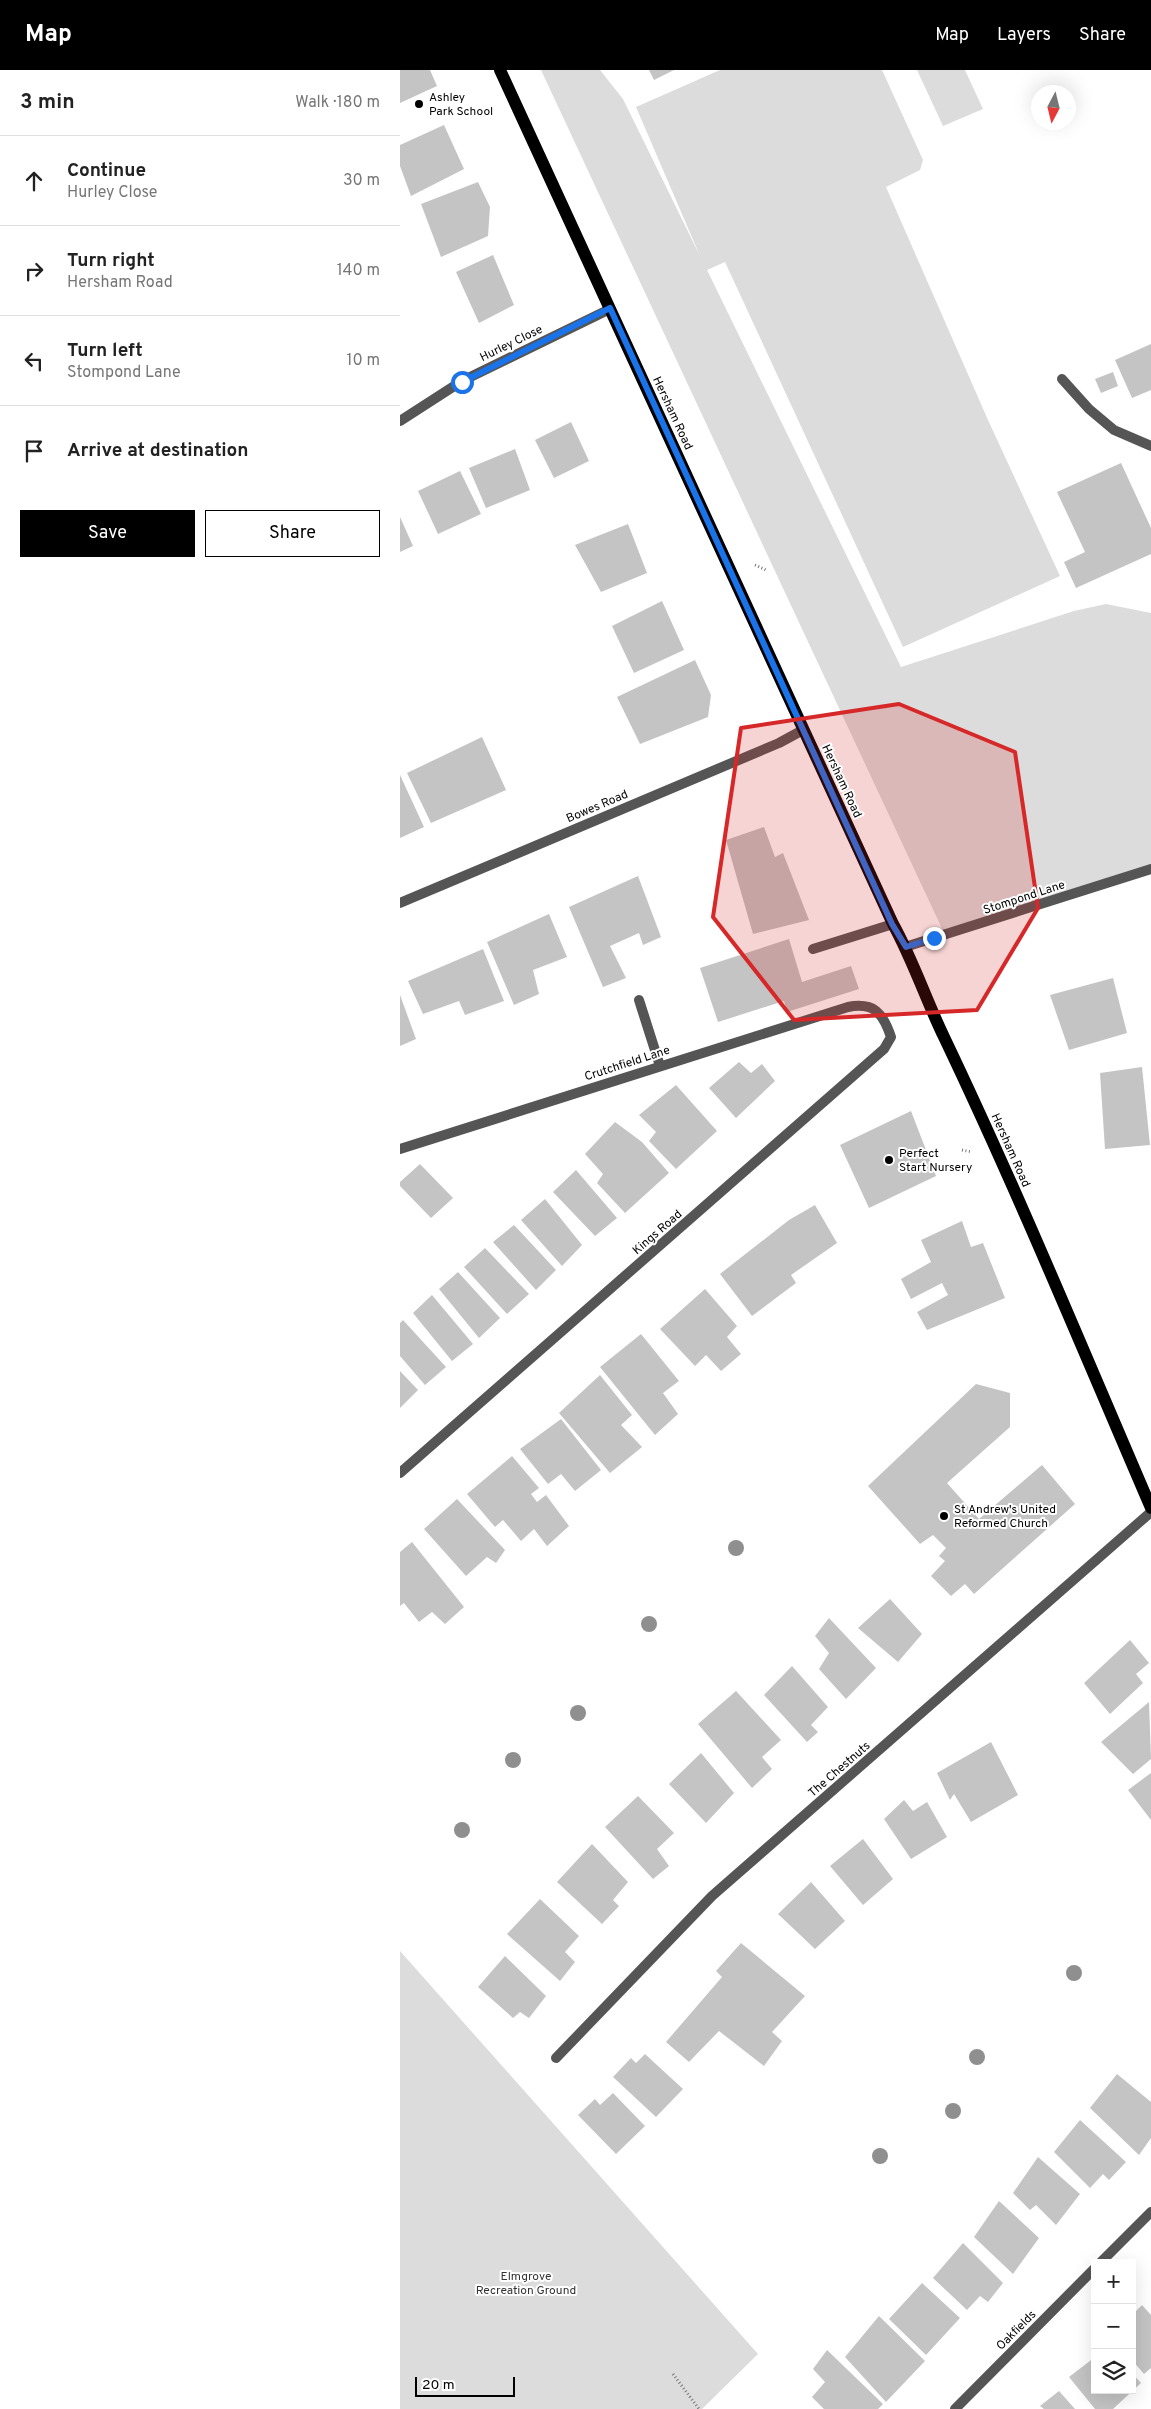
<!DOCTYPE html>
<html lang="en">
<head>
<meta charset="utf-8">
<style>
  :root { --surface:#fff; --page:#f6f6f6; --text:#222; --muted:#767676; --line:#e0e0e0; --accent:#000 }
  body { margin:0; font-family:Overpass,sans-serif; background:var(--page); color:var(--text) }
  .controls { position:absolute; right:15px; bottom:15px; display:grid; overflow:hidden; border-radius:0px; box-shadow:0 5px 20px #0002 }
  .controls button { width:45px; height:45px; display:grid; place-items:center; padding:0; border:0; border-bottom:1px solid var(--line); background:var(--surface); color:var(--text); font:25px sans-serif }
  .compass { position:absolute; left:631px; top:15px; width:45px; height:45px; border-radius:50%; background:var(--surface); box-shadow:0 5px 20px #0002; rotate:187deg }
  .scale { position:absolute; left:15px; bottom:12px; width:100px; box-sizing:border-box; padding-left:5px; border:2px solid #000; border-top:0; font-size:14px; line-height:18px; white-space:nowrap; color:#000; -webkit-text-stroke:4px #fff; paint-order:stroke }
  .stop { position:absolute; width:15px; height:15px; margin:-11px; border:4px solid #1a73e8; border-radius:50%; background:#fff }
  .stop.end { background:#1a73e8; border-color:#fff; box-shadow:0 1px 5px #0008 }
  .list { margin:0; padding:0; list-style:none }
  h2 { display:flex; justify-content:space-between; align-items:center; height:65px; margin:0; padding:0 20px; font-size:21px }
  h2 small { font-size:16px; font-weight:400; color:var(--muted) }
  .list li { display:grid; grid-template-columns:32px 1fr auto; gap:15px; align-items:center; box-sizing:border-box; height:90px; padding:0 20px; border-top:1px solid var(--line) }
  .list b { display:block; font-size:19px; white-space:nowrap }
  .list p { margin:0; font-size:16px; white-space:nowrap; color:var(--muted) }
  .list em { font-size:16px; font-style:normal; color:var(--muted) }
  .actions { display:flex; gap:10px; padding:15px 20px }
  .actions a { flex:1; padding:11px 0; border:1px solid var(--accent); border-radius:0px; text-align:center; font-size:18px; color:var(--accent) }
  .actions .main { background:var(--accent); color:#fff }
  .icon { flex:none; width:28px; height:28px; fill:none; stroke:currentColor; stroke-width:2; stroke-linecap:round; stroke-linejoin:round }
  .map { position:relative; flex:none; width:751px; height:2339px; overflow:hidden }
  header { display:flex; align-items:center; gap:30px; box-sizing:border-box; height:70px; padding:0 25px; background:var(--accent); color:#fff }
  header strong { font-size:24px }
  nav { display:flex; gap:28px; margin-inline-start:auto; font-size:18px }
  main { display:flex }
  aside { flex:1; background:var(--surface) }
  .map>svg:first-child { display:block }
  .green { fill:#dcdcdc }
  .building { fill:#c4c4c4 }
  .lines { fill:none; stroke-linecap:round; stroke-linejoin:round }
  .path { stroke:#777; stroke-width:3; stroke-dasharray:1 2.5; stroke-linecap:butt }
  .service { stroke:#555; stroke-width:10 }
  .minor { stroke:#555; stroke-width:10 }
  .primary { stroke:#000; stroke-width:12 }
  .tree { fill:#8f8f8f }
  .route { stroke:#1a73e8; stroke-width:6 }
  .marked { fill:#d62828; fill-opacity:0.2; stroke:#d62828; stroke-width:4; stroke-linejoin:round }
  .poi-dot { fill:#000; stroke:#fff; stroke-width:2 }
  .labels { text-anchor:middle; stroke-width:4; stroke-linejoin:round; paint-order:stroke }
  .poi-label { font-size:12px; fill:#000; stroke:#fff; text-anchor:start }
  .street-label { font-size:12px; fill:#000; stroke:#fff }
  .park-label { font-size:12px; fill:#333; stroke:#fff }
</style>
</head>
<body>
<header>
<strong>Map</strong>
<nav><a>Map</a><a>Layers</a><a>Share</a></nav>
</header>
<main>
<aside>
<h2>3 min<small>Walk · 180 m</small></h2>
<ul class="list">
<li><svg class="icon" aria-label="ahead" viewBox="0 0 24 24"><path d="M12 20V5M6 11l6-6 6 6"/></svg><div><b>Continue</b><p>Hurley Close</p></div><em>30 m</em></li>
<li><svg class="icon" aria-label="right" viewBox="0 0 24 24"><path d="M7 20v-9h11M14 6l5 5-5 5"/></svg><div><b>Turn right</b><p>Hersham Road</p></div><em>140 m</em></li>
<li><svg class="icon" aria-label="left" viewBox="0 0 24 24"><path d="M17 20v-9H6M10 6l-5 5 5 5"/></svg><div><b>Turn left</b><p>Stompond Lane</p></div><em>10 m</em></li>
<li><svg class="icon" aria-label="arrive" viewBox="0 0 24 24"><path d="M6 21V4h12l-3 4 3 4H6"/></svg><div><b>Arrive at destination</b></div></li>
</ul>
<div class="actions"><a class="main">Save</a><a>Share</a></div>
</aside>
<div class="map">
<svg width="751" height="2339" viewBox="0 0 751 2339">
  <rect width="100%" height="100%" fill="#fff"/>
  <path class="green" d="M141 0H200L223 29 300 186 236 37 320 0H482L523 90 520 100 486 117 588 350 660 506 503 577 325 192 307 200 501 597 674 541 706 534 751 543V799L545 865Z
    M517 0H565L583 39 543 56Z
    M0 1881 358 2284 302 2339H0Z"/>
  <path class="building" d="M0 0H30L37 16 0 33Z
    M249 0H274L254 10Z
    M44 55 64 99 11 126 0 96V75Z
    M78 112 90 137 88 166 41 187 21 134Z
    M93 185 114 235 79 253 56 202Z
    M751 274V320L732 328 715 290Z
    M713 302 718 316 701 323 695 309Z
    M171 352 189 391 154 408 135 370Z
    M115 379 130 420 86 438 69 398Z
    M721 393 751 458V484L676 518 664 492 685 482 657 422Z
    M60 401 81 444 38 464 18 421Z
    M0 447 13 476 0 482Z
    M228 454 247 503 201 522 175 475Z
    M262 531 284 580 234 603 212 556Z
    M295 590 311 625 308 647 240 674 217 627Z
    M82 667 106 720 31 753 7 703Z
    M0 705 24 757 0 768Z
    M364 757 375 787 383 783 409 850 353 864 326 770Z
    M238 806 261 867 243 875 239 863 210 876 226 908 203 917 169 837Z
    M149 844 167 887 133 900 139 924 114 935 87 872Z
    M389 869 402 912 451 896 459 919 387 942 384 931 318 952 300 898Z
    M83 879 104 931 65 945 59 931 23 944 8 911Z
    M713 908 727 963 669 980 650 925Z
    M0 925 16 969 0 976Z
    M339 992 351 1003 362 994 375 1011 336 1048 309 1018Z
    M742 997 750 1075 705 1079 700 1003Z
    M276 1015 317 1061 276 1099 249 1071 256 1062 239 1045Z
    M511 1041 536 1106 469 1138 440 1075Z
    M215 1052 242 1072 269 1103 225 1143 197 1113 203 1104 185 1084Z
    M20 1094 53 1128 31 1148 0 1116V1112Z
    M176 1100 217 1148 195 1166 153 1122Z
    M145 1129 182 1175 162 1196 121 1150Z
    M415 1135 437 1173 391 1205 396 1213 352 1246 320 1204 389 1150Z
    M562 1151 571 1177 583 1173 605 1228 527 1260 517 1242 548 1225 542 1213 511 1229 501 1209 531 1192 521 1170Z
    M114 1155 156 1200 136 1220 93 1172Z
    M85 1178 129 1224 107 1244 64 1197Z
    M58 1202 100 1248 79 1268 39 1219Z
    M305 1219 337 1256 327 1267 341 1284 321 1301 306 1285 295 1296 260 1259Z
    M32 1225 73 1274 52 1291 13 1243Z
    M3 1250 46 1297 25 1315 0 1286V1253Z
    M241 1264 279 1311 263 1323 278 1344 255 1365 200 1297Z
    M0 1301 18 1320 0 1338Z
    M200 1305 232 1345 221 1355 242 1377 210 1403 159 1343Z
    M576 1314 610 1323V1357L547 1413 579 1449 642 1395 675 1434 574 1524 565 1514 551 1526 531 1506 545 1491 539 1486 546 1478 533 1465 520 1474 468 1416Z
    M161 1349 201 1400 175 1421 161 1404 148 1414 120 1379Z
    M112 1386 139 1418 131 1424 137 1432 146 1425 169 1456 147 1476 134 1459 121 1471 103 1450 95 1457 67 1424Z
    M57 1429 105 1480 96 1493 87 1487 66 1506 24 1459Z
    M12 1472 64 1537 45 1554 32 1542 19 1552 4 1533 0 1536V1482Z
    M490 1529 522 1564 498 1592 458 1558Z
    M429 1548 476 1598 446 1629 419 1599 429 1583 415 1566Z
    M730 1570 749 1593 736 1604 743 1613 710 1644 684 1613Z
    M392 1596 428 1637 411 1655 418 1662 407 1672 364 1625Z
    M336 1621 381 1670 362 1687 372 1699 352 1718 298 1654Z
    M749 1632 751 1689 733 1704 701 1672Z
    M591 1672 618 1725 571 1752 554 1724 550 1730 537 1703Z
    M301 1683 334 1723 306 1753 269 1714Z
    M751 1703V1750L728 1720Z
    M238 1726 274 1763 257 1779 269 1796 253 1809 205 1757Z
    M504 1730 513 1741 527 1732 547 1767 511 1789 484 1749Z
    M463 1769 493 1809 463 1835 430 1796Z
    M192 1774 228 1812 213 1830 219 1836 202 1854 157 1812Z
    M411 1812 445 1851 415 1879 378 1844Z
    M140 1829 179 1866 165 1882 175 1892 160 1911 107 1864Z
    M341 1873 405 1926 372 1962 382 1971 364 1996 319 1961 289 1992 266 1972 322 1907 316 1901Z
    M105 1886 146 1926 129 1948 120 1942 113 1948 78 1917Z
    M245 1984 283 2019 256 2047 213 2007 231 1988 236 1993Z
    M717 2004 751 2032V2068L739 2085 690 2038Z
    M213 2023 245 2056 216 2084 178 2045 195 2029 200 2035Z
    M680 2050 726 2092 709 2110 703 2104 690 2118 654 2082Z
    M638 2087 680 2124 656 2155 636 2135 630 2140 613 2123Z
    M599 2131 639 2168 613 2204 574 2167Z
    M563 2173 603 2213 588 2232 580 2226 567 2240 533 2208Z
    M522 2213 560 2248 526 2285 489 2249Z
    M742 2235 751 2245V2298L744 2304 732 2290V2245Z
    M479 2246 525 2291 486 2332 445 2287Z
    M427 2280 483 2334 478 2339H424L412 2327 425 2312 413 2299Z
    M695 2287V2320H732V2303L741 2313 713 2339H695L669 2307Z
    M659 2321 675 2339H644L640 2336Z"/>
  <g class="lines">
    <path class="path" d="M355 495 366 500
      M562 1080 572 1082
      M273 2304 299 2339"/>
    <path class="service" d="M413 879 493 854
      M239 930 260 996"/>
    <path class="minor" d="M662 309 689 339 714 360 751 376
      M0 351 62 311 210 239
      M0 833 379 673 403 660
      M505 877 751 799
      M0 1079 448 937C474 932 483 943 491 967L484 979 0 1403
      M156 1988 312 1826 751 1442
      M700 2193 751 2142
      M555 2339 695 2198"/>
    <path class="primary" d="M100 0 493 854C513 890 526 930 544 967 618 1122 683 1280 751 1438"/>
  </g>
  <g class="tree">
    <circle cx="336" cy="1478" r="8"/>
    <circle cx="249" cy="1554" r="8"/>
    <circle cx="178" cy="1643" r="8"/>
    <circle cx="113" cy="1690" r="8"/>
    <circle cx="62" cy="1760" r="8"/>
    <circle cx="674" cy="1903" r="8"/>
    <circle cx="577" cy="1987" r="8"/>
    <circle cx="553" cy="2041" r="8"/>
    <circle cx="480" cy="2086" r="8"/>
  </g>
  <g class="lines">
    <path class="route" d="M62 312 210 238 492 854 506 877 534 868"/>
  </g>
  <path class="marked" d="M499 634 615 682 638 838 577 940 394 950 313 847 341 658Z"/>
  <g class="poi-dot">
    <circle cx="19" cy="34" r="5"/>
    <circle cx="489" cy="1090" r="5"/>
    <circle cx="544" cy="1446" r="5"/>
  </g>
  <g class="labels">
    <g class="poi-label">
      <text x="29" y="31">Ashley<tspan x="29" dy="14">Park School</tspan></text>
      <text x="499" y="1087">Perfect<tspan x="499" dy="14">Start Nursery</tspan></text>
      <text x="554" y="1443">St Andrew's United<tspan x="554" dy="14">Reformed Church</tspan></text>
    </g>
    <g class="street-label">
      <text transform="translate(111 273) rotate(-26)" y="4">Hurley Close</text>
      <text transform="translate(273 343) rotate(65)" y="4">Hersham Road</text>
      <text transform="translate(442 711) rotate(65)" y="4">Hersham Road</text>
      <text transform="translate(197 736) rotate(-23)" y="4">Bowes Road</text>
      <text transform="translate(624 827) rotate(-18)" y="4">Stompond Lane</text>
      <text transform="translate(227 993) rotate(-18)" y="4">Crutchfield Lane</text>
      <text transform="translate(611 1080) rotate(66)" y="4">Hersham Road</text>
      <text transform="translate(257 1162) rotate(-41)" y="4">Kings Road</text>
      <text transform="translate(439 1699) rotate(-41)" y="4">The Chestnuts</text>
      <text transform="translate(616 2260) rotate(-45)" y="4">Oakfields</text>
    </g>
    <g class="park-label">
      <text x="126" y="2210">Elmgrove<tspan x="126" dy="14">Recreation Ground</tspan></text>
    </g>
  </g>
</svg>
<div class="controls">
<button>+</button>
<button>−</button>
<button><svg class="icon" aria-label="layers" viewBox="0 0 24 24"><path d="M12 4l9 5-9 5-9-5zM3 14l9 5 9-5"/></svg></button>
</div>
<svg class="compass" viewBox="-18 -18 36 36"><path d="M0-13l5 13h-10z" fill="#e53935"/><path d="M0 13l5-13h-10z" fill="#767676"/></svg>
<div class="scale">20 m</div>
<div class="stop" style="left:62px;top:312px"></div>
<div class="stop end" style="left:534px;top:868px"></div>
</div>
</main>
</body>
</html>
